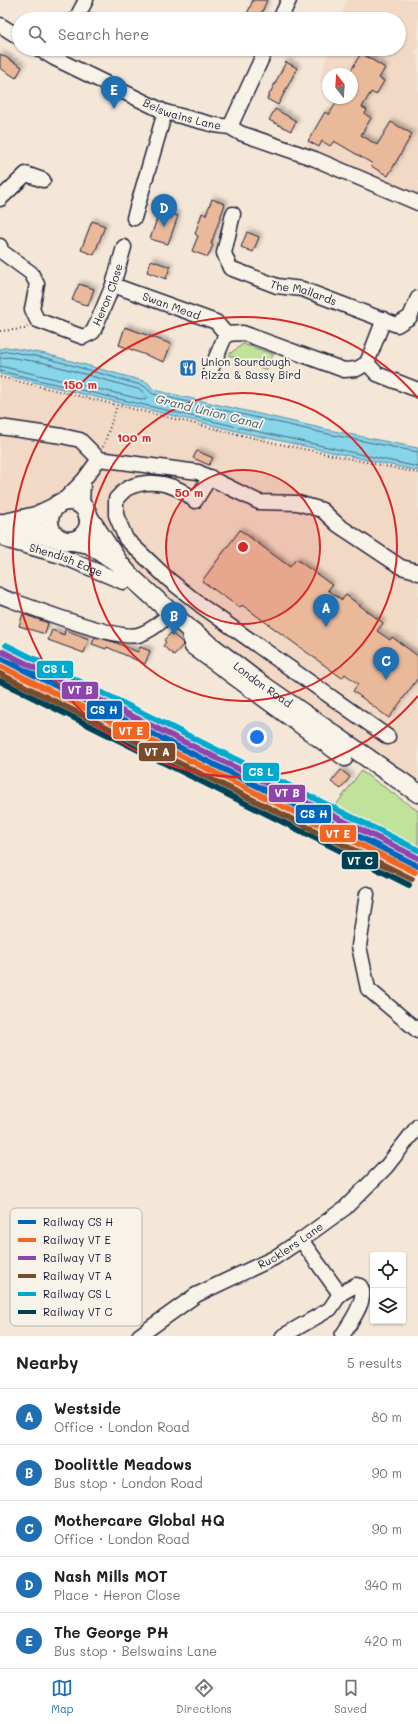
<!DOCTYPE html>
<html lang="en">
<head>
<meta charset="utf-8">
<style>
  :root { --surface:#fff; --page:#f6f6f6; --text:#202124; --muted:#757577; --line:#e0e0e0; --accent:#1f6fb2 }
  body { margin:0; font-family:Mali,sans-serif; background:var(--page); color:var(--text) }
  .controls { position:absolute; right:12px; bottom:12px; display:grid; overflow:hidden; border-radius:4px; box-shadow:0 1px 3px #0004 }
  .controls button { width:36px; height:36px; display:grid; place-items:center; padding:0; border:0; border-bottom:1px solid var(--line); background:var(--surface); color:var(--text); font:20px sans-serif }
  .compass { position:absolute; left:322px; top:68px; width:36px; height:36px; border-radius:50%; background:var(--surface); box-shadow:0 1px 3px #0004; rotate:343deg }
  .you { position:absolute; left:257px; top:737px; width:14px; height:14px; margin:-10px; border:3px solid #fff; border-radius:50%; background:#1a73e8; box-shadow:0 0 0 6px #1a73e833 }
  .badge { display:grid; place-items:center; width:26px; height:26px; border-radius:50%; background:var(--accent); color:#fff; font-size:13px; font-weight:700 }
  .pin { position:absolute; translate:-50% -33px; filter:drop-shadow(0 1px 2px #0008) }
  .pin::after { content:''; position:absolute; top:21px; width:14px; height:12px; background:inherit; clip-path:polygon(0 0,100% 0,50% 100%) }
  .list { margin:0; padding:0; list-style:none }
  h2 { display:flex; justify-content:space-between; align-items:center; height:52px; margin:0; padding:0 16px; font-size:17px }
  h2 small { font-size:13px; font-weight:400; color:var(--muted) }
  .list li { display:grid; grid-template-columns:26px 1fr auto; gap:12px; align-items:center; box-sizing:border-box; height:56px; padding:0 16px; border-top:1px solid var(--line) }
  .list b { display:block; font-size:15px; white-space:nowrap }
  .list p { margin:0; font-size:13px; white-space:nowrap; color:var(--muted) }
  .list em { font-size:13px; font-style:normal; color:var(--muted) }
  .icon { flex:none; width:22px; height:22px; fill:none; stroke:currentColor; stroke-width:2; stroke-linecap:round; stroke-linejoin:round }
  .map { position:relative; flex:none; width:418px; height:1336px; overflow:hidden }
  .search { position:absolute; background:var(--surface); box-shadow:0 1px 3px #0004; left:12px; right:12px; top:12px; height:44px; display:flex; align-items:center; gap:10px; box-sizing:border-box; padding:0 14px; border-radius:22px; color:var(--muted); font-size:15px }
  .sheet { height:332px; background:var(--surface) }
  nav { display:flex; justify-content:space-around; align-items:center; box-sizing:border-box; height:56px; border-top:1px solid var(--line); background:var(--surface); font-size:11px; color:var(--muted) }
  nav a { display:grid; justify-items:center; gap:2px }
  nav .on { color:var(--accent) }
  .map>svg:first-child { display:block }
  .built { fill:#f1d9c5 }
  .green { fill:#c1e29b; stroke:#72826b }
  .water { fill:#88d4e8; stroke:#5f8da3 }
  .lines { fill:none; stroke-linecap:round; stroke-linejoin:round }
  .shore { stroke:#4b6980; stroke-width:1 }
  .building { fill:#eab99a; stroke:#22223b; filter:url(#shadow) }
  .minor-casing { stroke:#22223b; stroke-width:17 }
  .major-casing { stroke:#22223b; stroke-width:21 }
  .path { stroke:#22223b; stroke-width:2; stroke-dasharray:1 3; stroke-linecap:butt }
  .minor { stroke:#f7f3e8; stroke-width:14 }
  .major { stroke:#f7f3e8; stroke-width:18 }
  .rail-1-casing { stroke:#f7f3e8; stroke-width:9 }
  .rail-2-casing { stroke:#f7f3e8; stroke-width:9 }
  .rail-3-casing { stroke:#f7f3e8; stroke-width:9 }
  .rail-4-casing { stroke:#f7f3e8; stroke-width:9 }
  .rail-5-casing { stroke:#f7f3e8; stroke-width:9 }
  .rail-6-casing { stroke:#f7f3e8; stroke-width:9 }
  .rail-1 { stroke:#0065bd; stroke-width:6 }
  .rail-2 { stroke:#f26522; stroke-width:6 }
  .rail-3 { stroke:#8e44ad; stroke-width:6 }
  .rail-4 { stroke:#7a4b2a; stroke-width:6 }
  .rail-5 { stroke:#00a9ce; stroke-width:6 }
  .rail-6 { stroke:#004153; stroke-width:6 }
  .ring { fill:none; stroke:#d62828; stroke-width:2 }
  .labels { text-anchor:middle; stroke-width:3.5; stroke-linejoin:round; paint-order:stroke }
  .street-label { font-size:11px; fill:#22223b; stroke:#f7f3e8 }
  .poi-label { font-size:11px; fill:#22223b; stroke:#f7f3e8; text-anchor:start }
  .water-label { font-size:12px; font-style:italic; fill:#41576f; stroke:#f7f3e8 }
  .key { fill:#f7f3e8; stroke:#b7b4b4; stroke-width:1 }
  .key-label { font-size:11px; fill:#22223b }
  .centre { fill:#d62828; stroke:#f7f3e8; stroke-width:2 }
  .ring-label { font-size:12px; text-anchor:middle; font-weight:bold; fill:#d62828; stroke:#f7f3e8; stroke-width:3.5; stroke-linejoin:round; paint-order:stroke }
  .line-badge { stroke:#f7f3e8; stroke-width:1.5 }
  .badge-label { font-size:11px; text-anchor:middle; font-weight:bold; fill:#fff }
</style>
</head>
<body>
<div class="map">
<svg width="418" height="1336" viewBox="0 0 418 1336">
  <defs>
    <filter id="shadow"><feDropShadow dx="3" dy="-3" stdDeviation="2" flood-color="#0004"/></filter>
  </defs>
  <rect width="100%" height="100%" fill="#f4e7d8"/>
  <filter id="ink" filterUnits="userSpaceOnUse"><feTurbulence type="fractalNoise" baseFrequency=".025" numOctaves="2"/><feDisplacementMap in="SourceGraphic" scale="8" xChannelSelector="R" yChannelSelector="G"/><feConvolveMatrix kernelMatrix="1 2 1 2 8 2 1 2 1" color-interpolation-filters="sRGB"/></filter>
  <g filter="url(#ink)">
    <path class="built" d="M347 0H418V47L415 53 418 56V192L410 194 304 147 334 98H352V74H328V87L319 81 330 49H399V19H340Z
      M0 377 275 443 418 473V778L410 787 79 538 88 516 82 506 69 501 0 523Z"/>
    <path class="green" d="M243 344 273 354 267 370 228 355Z
      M361 771 418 811V849L333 809Z"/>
    <path class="water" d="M7 347 46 354 147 382 154 390 329 430 418 448V471L245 433 0 374V349Z"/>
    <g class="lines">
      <path class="shore" d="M0 353 7 351 46 358 144 386 153 394 328 434 418 452
        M0 358 8 357 45 363 141 390 147 398 145 400 0 366
        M0 371 246 429 418 467"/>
    </g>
    <path class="building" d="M253 0H267L259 19H245Z
      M361 53 385 68 379 78 384 81 376 95 371 92 362 107 367 110 365 114 371 118 361 135 377 145 391 122 412 134 388 176 371 166 373 164 334 141 330 146 322 141 319 147 308 141 325 112 329 115 339 98H352V92L356 85 352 82V74H349Z
      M0 54 22 67 16 78 0 68Z
      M286 62 297 68 278 105 267 99Z
      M275 109 296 121 291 131 269 120Z
      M212 199 225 204 211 244 213 245 208 257 192 251 198 236 195 234 202 213 206 215Z
      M160 210 178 216 168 244 150 239Z
      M92 221 105 226 94 255 81 250Z
      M247 232 259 237 253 252 241 247Z
      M151 260 170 267 166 279 147 272Z
      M79 284 94 289 88 306 72 300Z
      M125 327 171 344 164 362 119 345Z
      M197 451 213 458 209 465 193 458Z
      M240 530 290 567 296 559 332 585 328 590 342 600 346 595 383 623 377 631 390 640 392 637 418 656V678L389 718 353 691 358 684 345 674 342 678 242 605 240 608 202 581Z
      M23 614 48 623 45 634 19 626Z
      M52 630 64 635 65 630 89 639 84 653 48 640Z
      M171 633 182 642 183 645 174 655 163 646 166 642 164 640Z
      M95 637 114 642 138 652 140 647 150 651 145 664 107 647 106 649 92 644Z
      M341 770 350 777 341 789 331 782Z"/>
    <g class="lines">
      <g class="minor-casing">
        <g id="minor">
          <path d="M76 19 86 0"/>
          <path d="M280 19 289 0"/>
          <path d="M0 25 19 37"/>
          <path id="s1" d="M39 49 54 58 165 112 215 125 230 127 240 133 315 159 418 203"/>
          <path d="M230 127 266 49"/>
          <path d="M0 199 26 174 43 180"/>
          <path id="s2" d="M233 214 224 253 230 268 277 286 302 289 397 325 410 317 418 298"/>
          <path d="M134 218 165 112"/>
          <path id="s3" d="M0 246 1 251 31 273 37 284 32 309 37 320 83 337 93 332 113 285 124 247"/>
          <path id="s4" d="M113 285 216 322 226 334 243 333 344 370 357 369 367 363 384 319"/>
          <path d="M367 363 377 374 418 390"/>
          <path d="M210 372 226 334"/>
          <path d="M0 427 62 436 80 440 99 459"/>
          <path d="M210 477 195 501C178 484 150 477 128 488 124 490 120 495 116 499V515L126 539 168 579 203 607 388 737"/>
          <path d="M61 503 83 481 99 459 198 472 259 502 298 503 322 510 338 525 401 567 416 571 418 573"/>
          <path d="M82 506 83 481"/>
          <path id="s5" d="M0 535 8 541 61 556 123 582 131 577"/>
          <path d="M0 596C25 605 117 641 138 635 151 631 161 622 171 613"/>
          <path d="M188 628 192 647 345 759"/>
          <path d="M367 894 359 946 368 989 418 1031"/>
          <path d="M301 1240 340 1294 356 1285 360 1286C369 1299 349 1324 342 1336"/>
          <path id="s6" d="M139 1336 196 1295 274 1258 301 1240 345 1208 386 1167 418 1126"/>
          <path d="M283 1336 330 1309 340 1294"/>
        </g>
      </g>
      <g class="major-casing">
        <g id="major">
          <circle cx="69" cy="521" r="20"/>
          <path id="s7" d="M88 516 119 563 131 577 188 628 254 679 418 793"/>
          <path d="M0 523 60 539"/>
          <path d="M5 523 36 516 55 507"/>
          <path d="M72 541 89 544 115 561"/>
        </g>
      </g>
      <path class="path" d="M0 331 25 329 28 326
        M0 377 275 443 418 473
        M103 447 117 406"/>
      <use href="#minor" class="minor"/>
      <use href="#major" class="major"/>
      <g class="rail-1-casing">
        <path id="rail-1" d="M0 658 418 866"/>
      </g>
      <g class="rail-2-casing">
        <path id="rail-2" d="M0 666 415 872"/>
      </g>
      <g class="rail-3-casing">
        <path id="rail-3" d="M3 652 418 858"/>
      </g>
      <g class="rail-4-casing">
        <path id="rail-4" d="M0 674 412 879"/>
      </g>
      <g class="rail-5-casing">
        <path id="rail-5" d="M6 645 418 850"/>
      </g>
      <g class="rail-6-casing">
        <path id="rail-6" d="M0 681 409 885"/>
      </g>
      <use href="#rail-1" class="rail-1"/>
      <use href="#rail-2" class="rail-2"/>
      <use href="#rail-3" class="rail-3"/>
      <use href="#rail-4" class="rail-4"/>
      <use href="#rail-5" class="rail-5"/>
      <use href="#rail-6" class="rail-6"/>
    </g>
  </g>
  <circle cx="243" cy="547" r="77" fill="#d62828" fill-opacity=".12"/>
  <g class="ring">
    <circle cx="243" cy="547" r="77"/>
    <circle cx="243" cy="547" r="154"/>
    <path d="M418 696A230 230 0 1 1 418 398"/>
  </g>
  <defs>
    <g id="restaurant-square" transform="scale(0.9)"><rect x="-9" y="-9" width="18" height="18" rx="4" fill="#1f6fb2" stroke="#f7f3e8"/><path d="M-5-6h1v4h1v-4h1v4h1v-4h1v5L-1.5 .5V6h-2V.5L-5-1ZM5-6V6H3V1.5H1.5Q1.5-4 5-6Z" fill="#fff"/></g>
  </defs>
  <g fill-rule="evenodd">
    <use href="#restaurant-square" x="188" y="368"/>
  </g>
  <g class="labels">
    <g class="street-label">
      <text dy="4" stroke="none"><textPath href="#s1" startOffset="158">Belswains Lane</textPath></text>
      <text dy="4" stroke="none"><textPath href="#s2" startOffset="134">The Mallards</textPath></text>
      <text dy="4" stroke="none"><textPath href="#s3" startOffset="193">Heron Close</textPath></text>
      <text dy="4" stroke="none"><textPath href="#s4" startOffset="62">Swan Mead</textPath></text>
      <text dy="4" stroke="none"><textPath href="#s5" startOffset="71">Shendish Edge</textPath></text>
      <text dy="4" stroke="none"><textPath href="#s7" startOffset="245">London Road</textPath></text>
      <text dy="4" stroke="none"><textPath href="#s6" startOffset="177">Rucklers Lane</textPath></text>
    </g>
    <g class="poi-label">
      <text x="201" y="366">Union Sourdough<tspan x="201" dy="13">Pizza &amp; Sassy Bird</tspan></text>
    </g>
    <g class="water-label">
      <text transform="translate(209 412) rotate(14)" y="4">Grand Union Canal</text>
    </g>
  </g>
  <rect x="10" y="1208" width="132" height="118" rx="6" class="key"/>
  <rect x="18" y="1220" width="18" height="4" fill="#0065bd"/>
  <rect x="18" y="1238" width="18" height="4" fill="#f26522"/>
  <rect x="18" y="1256" width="18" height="4" fill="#8e44ad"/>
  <rect x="18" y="1274" width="18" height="4" fill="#7a4b2a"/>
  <rect x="18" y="1292" width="18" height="4" fill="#00a9ce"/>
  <rect x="18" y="1310" width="18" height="4" fill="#004153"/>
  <g class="key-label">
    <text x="43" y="1226">Railway CS H</text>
    <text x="43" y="1244">Railway VT E</text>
    <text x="43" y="1262">Railway VT B</text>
    <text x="43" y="1280">Railway VT A</text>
    <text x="43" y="1298">Railway CS L</text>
    <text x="43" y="1316">Railway VT C</text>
  </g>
  <circle cx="243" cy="547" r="6" class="centre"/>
  <g class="ring-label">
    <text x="80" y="389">150 m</text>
    <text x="134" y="442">100 m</text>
    <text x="189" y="497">50 m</text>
  </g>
  <g class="line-badge">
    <rect x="36" y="660" width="38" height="19" rx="4" fill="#00a9ce"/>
    <rect x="61" y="681" width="38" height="19" rx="4" fill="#8e44ad"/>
    <rect x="86" y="700" width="37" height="20" rx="4" fill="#0065bd"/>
    <rect x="112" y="721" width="38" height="19" rx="4" fill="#f26522"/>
    <rect x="138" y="742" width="38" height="20" rx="4" fill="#7a4b2a"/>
    <rect x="242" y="762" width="38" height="20" rx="4" fill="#00a9ce"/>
    <rect x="268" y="784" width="38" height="19" rx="4" fill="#8e44ad"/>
    <rect x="295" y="804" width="37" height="20" rx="4" fill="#0065bd"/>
    <rect x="319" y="824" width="38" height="19" rx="4" fill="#f26522"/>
    <rect x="341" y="851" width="38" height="19" rx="4" fill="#004153"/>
  </g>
  <g class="badge-label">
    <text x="55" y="673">CS L</text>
    <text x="80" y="694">VT B</text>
    <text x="104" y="714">CS H</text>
    <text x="131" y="735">VT E</text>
    <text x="157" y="756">VT A</text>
    <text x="261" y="776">CS L</text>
    <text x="287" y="797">VT B</text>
    <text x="314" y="818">CS H</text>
    <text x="338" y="838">VT E</text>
    <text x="360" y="865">VT C</text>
  </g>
</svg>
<div class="controls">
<button><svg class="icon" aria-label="locate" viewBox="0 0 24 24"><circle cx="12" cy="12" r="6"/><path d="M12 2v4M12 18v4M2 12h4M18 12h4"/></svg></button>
<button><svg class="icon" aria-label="layers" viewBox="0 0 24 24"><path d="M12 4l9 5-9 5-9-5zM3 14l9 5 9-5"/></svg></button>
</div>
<svg class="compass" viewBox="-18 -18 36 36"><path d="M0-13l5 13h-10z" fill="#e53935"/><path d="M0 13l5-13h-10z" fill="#757577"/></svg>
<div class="you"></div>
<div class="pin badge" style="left:326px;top:627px">A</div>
<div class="pin badge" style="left:174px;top:635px">B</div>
<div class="pin badge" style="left:386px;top:680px">C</div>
<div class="pin badge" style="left:164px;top:227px">D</div>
<div class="pin badge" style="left:114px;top:109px">E</div>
<div class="search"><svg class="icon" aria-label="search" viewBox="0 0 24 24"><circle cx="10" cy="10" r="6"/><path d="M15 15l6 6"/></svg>Search here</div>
</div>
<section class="sheet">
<h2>Nearby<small>5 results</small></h2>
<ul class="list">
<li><span class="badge">A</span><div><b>Westside</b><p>Office · London Road</p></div><em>80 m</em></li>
<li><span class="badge">B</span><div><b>Doolittle Meadows</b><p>Bus stop · London Road</p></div><em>90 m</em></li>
<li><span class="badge">C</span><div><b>Mothercare Global HQ</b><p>Office · London Road</p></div><em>90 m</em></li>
<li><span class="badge">D</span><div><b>Nash Mills MOT</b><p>Place · Heron Close</p></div><em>340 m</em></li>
<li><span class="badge">E</span><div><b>The George PH</b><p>Bus stop · Belswains Lane</p></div><em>420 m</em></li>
</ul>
</section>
<nav>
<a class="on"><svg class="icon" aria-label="map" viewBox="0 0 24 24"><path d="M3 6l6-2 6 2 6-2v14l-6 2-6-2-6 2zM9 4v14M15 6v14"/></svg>Map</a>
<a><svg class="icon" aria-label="directions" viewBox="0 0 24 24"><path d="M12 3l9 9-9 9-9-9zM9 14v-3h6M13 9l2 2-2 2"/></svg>Directions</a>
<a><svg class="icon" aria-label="saved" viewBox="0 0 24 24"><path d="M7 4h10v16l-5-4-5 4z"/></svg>Saved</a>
</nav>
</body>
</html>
